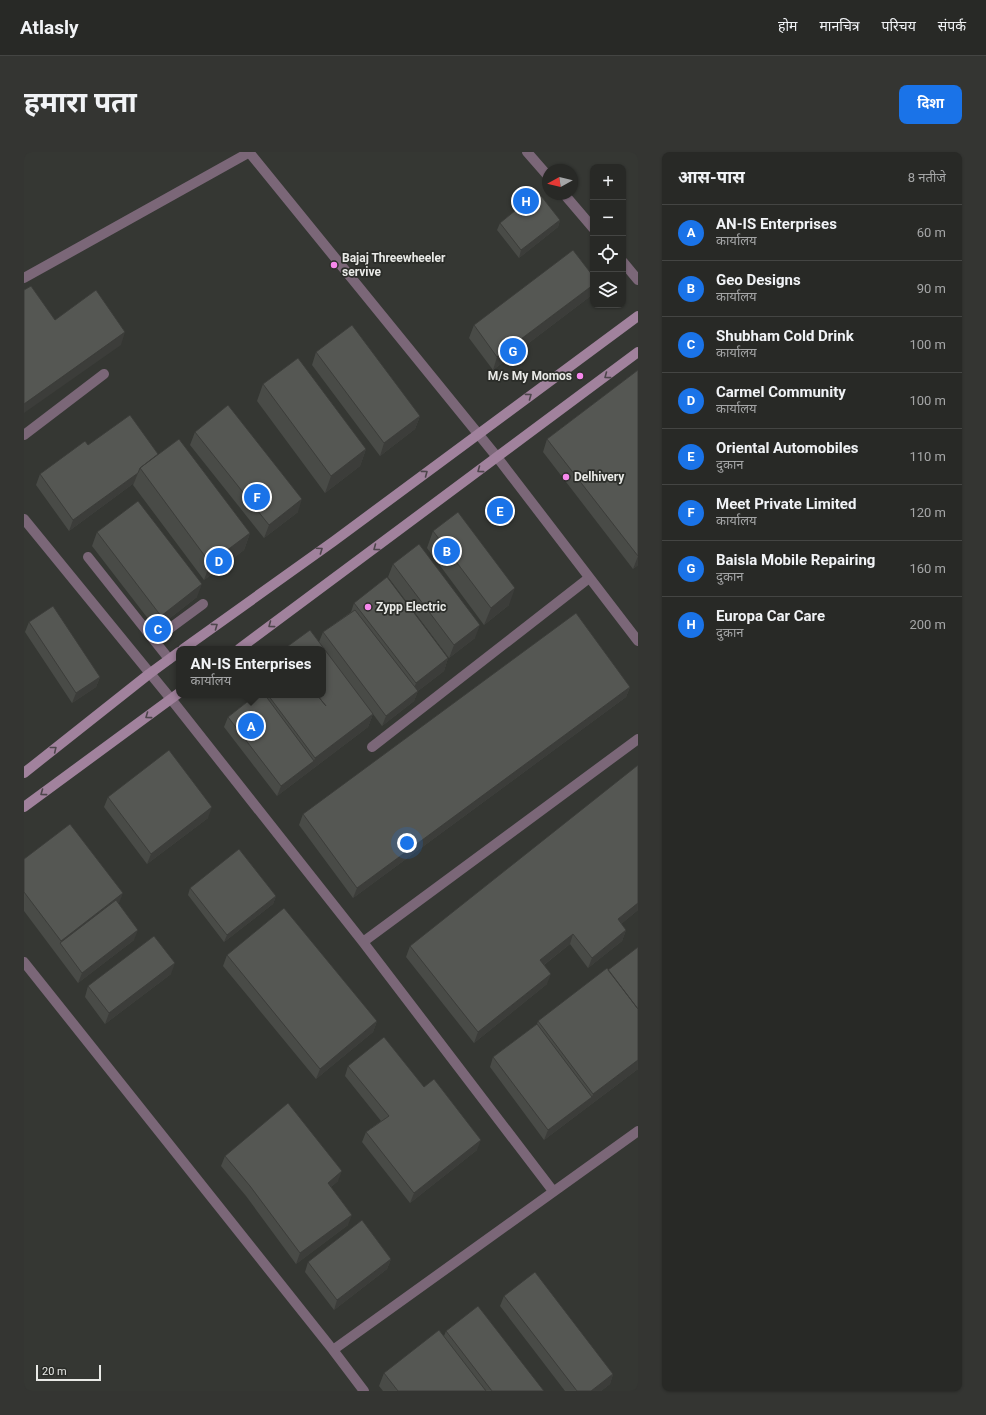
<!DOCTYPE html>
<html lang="hi">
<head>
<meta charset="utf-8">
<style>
  :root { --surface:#282926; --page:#343532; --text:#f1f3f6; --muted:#a5a6a7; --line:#444543; --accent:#1a73e8 }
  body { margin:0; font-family:Roboto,"Noto Sans Devanagari",sans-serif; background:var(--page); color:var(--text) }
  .controls { position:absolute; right:12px; top:12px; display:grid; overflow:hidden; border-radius:8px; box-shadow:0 1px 3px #0004 }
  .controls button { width:36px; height:36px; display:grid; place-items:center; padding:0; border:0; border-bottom:1px solid var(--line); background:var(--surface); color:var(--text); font:20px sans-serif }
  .compass { position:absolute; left:518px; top:12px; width:36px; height:36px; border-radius:50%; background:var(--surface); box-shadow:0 1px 3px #0004; rotate:262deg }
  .scale { position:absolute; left:12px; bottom:10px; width:65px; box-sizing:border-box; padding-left:4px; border:2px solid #e9eae7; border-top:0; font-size:11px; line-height:14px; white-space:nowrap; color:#e9eae7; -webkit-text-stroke:3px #2b2d29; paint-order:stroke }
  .you { position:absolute; left:383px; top:691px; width:14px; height:14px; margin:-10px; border:3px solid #fff; border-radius:50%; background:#1a73e8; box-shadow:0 0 0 6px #1a73e833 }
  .badge { display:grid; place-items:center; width:26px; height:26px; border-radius:50%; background:var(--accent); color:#fff; font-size:13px; font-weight:700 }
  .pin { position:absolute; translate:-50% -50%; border:2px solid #fff; box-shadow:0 1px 4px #0006 }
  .popup { position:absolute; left:152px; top:494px; width:150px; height:52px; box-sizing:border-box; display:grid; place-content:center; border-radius:8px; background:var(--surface); filter:drop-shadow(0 1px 3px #0005); font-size:13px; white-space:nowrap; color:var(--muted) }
  .popup b { font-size:15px; color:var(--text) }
  .popup::after { content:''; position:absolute; left:50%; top:100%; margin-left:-8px; border:8px solid transparent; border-top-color:var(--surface) }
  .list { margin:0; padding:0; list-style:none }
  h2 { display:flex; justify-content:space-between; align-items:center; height:52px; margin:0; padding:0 16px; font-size:17px }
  h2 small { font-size:13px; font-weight:400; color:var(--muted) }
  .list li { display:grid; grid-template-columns:26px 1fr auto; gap:12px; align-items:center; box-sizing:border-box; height:56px; padding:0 16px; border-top:1px solid var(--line) }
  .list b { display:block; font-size:15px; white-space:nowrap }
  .list p { margin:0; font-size:13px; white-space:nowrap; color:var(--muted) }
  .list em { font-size:13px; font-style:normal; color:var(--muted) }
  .icon { flex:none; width:22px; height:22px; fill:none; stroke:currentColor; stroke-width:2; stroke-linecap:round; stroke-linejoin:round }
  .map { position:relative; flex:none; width:614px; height:1239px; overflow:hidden; border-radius:8px }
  header { display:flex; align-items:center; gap:24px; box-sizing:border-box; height:56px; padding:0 20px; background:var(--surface); border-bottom:1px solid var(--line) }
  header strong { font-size:19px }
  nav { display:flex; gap:22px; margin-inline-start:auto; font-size:14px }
  .intro { display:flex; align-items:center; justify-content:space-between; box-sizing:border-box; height:96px; padding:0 24px }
  h1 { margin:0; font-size:28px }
  .button { padding:10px 18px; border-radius:8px; background:var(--accent); color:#fff; font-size:14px; font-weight:700 }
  main { display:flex; gap:24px; padding:0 24px }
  aside { flex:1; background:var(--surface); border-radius:8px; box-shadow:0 1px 3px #0004 }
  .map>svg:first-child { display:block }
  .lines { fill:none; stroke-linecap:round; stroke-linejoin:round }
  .lane { stroke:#7b6778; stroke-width:10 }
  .street { stroke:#7b6778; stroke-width:10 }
  .secondary { stroke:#a1829d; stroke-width:10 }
  .wall { fill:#494b47 }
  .shaded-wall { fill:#3c3d3a }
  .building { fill:#555753; stroke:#3c3d3a }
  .oneway { stroke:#4e464c }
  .poi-dot { fill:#f788ec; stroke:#2b2d29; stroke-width:1.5 }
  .labels { text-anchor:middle; stroke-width:3.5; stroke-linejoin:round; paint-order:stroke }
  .poi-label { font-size:12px; font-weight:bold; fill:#e9eae7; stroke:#2b2d29; text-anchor:start }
</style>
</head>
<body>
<header>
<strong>Atlasly</strong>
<nav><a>होम</a><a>मानचित्र</a><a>परिचय</a><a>संपर्क</a></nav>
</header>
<div class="intro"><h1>हमारा पता</h1><a class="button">दिशा</a></div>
<main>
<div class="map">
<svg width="614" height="1239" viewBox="0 0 614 1239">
  <rect width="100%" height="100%" fill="#353733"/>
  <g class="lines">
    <path class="lane" d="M0 283 80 222
      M64 405 145 507
      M130 488 179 452
      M348 595 565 426"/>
    <path class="street" d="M225 0 473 305 614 489
      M503 0 524 24
      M540 42 569 76
      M599 110 614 128
      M0 126 226 0
      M0 367 147 547 339 790 529 1039
      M339 790 614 587
      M0 810 309 1198 340 1239
      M309 1198 614 979"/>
    <path class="secondary" d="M159 497 310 389 614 164
      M215 497 614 200
      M0 621 125 522 155 500
      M0 655 155 541"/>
  </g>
  <path class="wall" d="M536 68 534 75 495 106 473 78 476 71Z
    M569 124V141L568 143 469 218 445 186 450 173Z
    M292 200 396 264 391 277 356 304 288 213Z
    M614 218V413L609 417 519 300 523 287Z
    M239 232 342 297 336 314 301 341 233 249Z
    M171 280 274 360 240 386 166 293Z
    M64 293 134 302 226 381 220 398 180 428 109 333 110 331 45 379 12 333 16 322Z
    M409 379 485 453 460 473 403 396Z
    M73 380 173 445 132 477 68 394Z
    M369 412 451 486 425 506 364 425Z
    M330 451 424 506 420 519 394 539 390 549 358 574 349 562 344 575 253 644 200 575 204 565 232 543H299V497H260L295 490 299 480 327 460Z
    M5 470 76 525 72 535 48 551 1 480Z
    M606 535 602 545 329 746 275 673 279 662Z
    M84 645 184 666 123 712 80 655Z
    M0 707 95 752 110 788 54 831 0 759Z
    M166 736 252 744 249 752 200 790 164 743Z
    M614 758 597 772 602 778 598 789 564 816 546 792 520 813 523 832 450 891 382 805 386 794Z
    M203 803 353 869 349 880 292 927 199 814Z
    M147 822 81 872 61 845 64 834Z
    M514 869 614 917 520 988 466 915 469 905 513 872Z
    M324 914 400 935 453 998 386 1051 338 990 342 980 357 969 321 924Z
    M201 1004 314 1029 307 1035 324 1073 272 1112 222 1044 197 1014Z
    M367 1107 363 1117 310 1158 281 1120 284 1110Z
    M480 1144 589 1222 586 1232 577 1239H541L476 1154Z
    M422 1179 520 1239H359L355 1234 360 1221 420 1184Z"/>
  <path class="shaded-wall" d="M536 68 534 75 495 106 497 98Z
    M569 133 568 143 469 218 473 205Z
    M101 180 97 193 0 261V252Z
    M396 264 391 277 356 304 360 291Z
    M342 297 336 314 301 341 307 324Z
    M114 321 110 331 45 379 49 368Z
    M278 347 274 360 240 386 245 373Z
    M226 381 220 398 180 428 186 411Z
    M614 404V413L609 417Z
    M178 432 173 445 132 477 137 464Z
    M491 436 485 453 460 473 467 456Z
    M456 473 451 486 425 506 430 493Z
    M424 506 420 519 394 539 390 549 358 574 362 564 387 544 392 531Z
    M76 525 72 535 48 551 52 541Z
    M606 535 602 545 329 746 333 736Z
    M349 562 344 575 253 644 257 634 290 609 291 606Z
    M188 655 184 666 123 712 127 702Z
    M99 741 94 754 36 791 37 789Z
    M252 744 249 752 200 790 203 783Z
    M614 751V758L590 778 594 767Z
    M114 778 110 788 54 831 58 821Z
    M602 778 598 789 564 816 568 806Z
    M549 782 546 792 512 819 516 808Z
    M151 811 147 822 81 872 85 861Z
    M527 822 523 832 450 891 454 880Z
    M353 869 349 880 292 927 296 917Z
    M614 908V917L520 988 524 978 568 945 569 942Z
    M457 988 453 998 386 1051 390 1041Z
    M318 1019 314 1029 300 1041 304 1031Z
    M328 1063 324 1073 272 1112 276 1101Z
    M367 1107 363 1117 310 1158 313 1148Z
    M589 1222 586 1232 577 1239H567Z"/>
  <path class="building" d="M514 40 536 68 497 98 476 71Z
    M549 98 569 124V133L473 205 450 173Z
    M7 134 31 168 72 138 101 180 0 252V138Z
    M328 173 396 264 360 291 292 200Z
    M274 206 342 297 307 324 239 232Z
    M614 218V404L523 287Z
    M204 253 278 347 245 373 171 280Z
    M106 263 134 302 116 316 114 321 49 368 16 322 61 289 64 293Z
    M155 287 226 381 186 411 116 316Z
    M114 349 178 432 137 464 73 380Z
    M434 360 491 436 467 456 409 379Z
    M395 392 456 473 430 493 369 412Z
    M363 425 424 506 392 531 330 451Z
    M29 454 76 525 52 541 5 470Z
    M331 458 394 539 362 564 299 480Z
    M552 461 606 535 333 736 279 662Z
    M286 478 349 562 291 606 244 543H293L302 554 293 543H299V497H260Z
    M232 543H241L290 609 257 634 204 565Z
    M145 598 188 655 127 702 84 645Z
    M614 613V751L594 767 602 778 568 806 549 782 516 808 527 822 454 880 386 794Z
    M46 672 99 741 37 789 0 740V707Z
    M215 697 252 744 203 783 166 736Z
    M92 748 114 778 58 821 36 791Z
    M260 756 353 869 296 917 203 803Z
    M130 784 151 811 85 861 64 834Z
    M614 795V857L584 818Z
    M583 816 614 857V908L569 942 514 869Z
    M513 872 568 945 524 978 469 905Z
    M360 885 400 935 410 927 457 988 390 1041 342 980 365 964 324 914Z
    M264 951 318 1019 304 1031 328 1063 276 1101 226 1034 201 1004Z
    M338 1068 367 1107 313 1148 284 1110Z
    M511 1120 589 1222 567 1239H553L480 1144Z
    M454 1154 520 1239H468L422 1179Z
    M415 1178 462 1239H374L360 1221Z"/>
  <defs><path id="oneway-chevron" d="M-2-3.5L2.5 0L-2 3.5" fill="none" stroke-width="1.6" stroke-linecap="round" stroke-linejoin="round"/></defs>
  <g class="oneway">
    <use href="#oneway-chevron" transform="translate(583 224) rotate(143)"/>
    <use href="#oneway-chevron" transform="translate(505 244) rotate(-36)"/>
    <use href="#oneway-chevron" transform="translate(456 318) rotate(143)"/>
    <use href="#oneway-chevron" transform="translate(401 321) rotate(-37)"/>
    <use href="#oneway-chevron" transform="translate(352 396) rotate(143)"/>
    <use href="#oneway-chevron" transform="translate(296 398) rotate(-35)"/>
    <use href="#oneway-chevron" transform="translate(247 473) rotate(143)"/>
    <use href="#oneway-chevron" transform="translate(191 474) rotate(-36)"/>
    <use href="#oneway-chevron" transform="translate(124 564) rotate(144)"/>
    <use href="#oneway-chevron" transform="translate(30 597) rotate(-39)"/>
    <use href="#oneway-chevron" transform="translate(19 641) rotate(144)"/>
  </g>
  <g class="poi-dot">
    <circle cx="310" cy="113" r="4"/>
    <circle cx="556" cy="224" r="4"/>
    <circle cx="542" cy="325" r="4"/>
    <circle cx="344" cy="455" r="4"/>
  </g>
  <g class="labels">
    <g class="poi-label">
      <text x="318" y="110">Bajaj Threewheeler<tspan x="318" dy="14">servive</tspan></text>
      <text x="548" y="228" text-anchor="end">M/s My Momos</text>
      <text x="550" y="329">Delhivery</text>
      <text x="352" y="459">Zypp Electric</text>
    </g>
  </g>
</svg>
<div class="controls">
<button>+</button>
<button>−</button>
<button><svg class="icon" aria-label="locate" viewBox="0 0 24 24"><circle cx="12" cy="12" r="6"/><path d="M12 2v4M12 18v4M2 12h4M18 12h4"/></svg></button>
<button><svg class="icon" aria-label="layers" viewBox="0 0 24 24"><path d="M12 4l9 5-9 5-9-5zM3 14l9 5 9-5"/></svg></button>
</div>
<svg class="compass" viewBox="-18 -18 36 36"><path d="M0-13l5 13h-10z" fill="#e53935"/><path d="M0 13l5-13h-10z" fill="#a5a6a7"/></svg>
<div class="scale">20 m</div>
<div class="you"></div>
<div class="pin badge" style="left:227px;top:574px">A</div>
<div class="popup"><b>AN-IS Enterprises</b>कार्यालय</div>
<div class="pin badge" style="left:423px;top:399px">B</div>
<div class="pin badge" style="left:134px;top:477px">C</div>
<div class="pin badge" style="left:195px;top:409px">D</div>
<div class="pin badge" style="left:476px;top:359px">E</div>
<div class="pin badge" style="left:233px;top:345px">F</div>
<div class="pin badge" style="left:489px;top:199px">G</div>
<div class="pin badge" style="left:502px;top:49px">H</div>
</div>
<aside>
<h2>आस-पास<small>8 नतीजे</small></h2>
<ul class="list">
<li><span class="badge">A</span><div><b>AN-IS Enterprises</b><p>कार्यालय</p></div><em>60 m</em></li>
<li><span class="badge">B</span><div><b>Geo Designs</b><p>कार्यालय</p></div><em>90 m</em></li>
<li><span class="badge">C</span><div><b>Shubham Cold Drink</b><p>कार्यालय</p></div><em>100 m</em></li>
<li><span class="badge">D</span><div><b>Carmel Community</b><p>कार्यालय</p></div><em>100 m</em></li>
<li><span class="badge">E</span><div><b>Oriental Automobiles</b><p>दुकान</p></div><em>110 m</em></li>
<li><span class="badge">F</span><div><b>Meet Private Limited</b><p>कार्यालय</p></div><em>120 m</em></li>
<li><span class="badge">G</span><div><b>Baisla Mobile Repairing</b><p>दुकान</p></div><em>160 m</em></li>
<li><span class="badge">H</span><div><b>Europa Car Care</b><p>दुकान</p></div><em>200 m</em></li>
</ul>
</aside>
</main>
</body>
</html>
